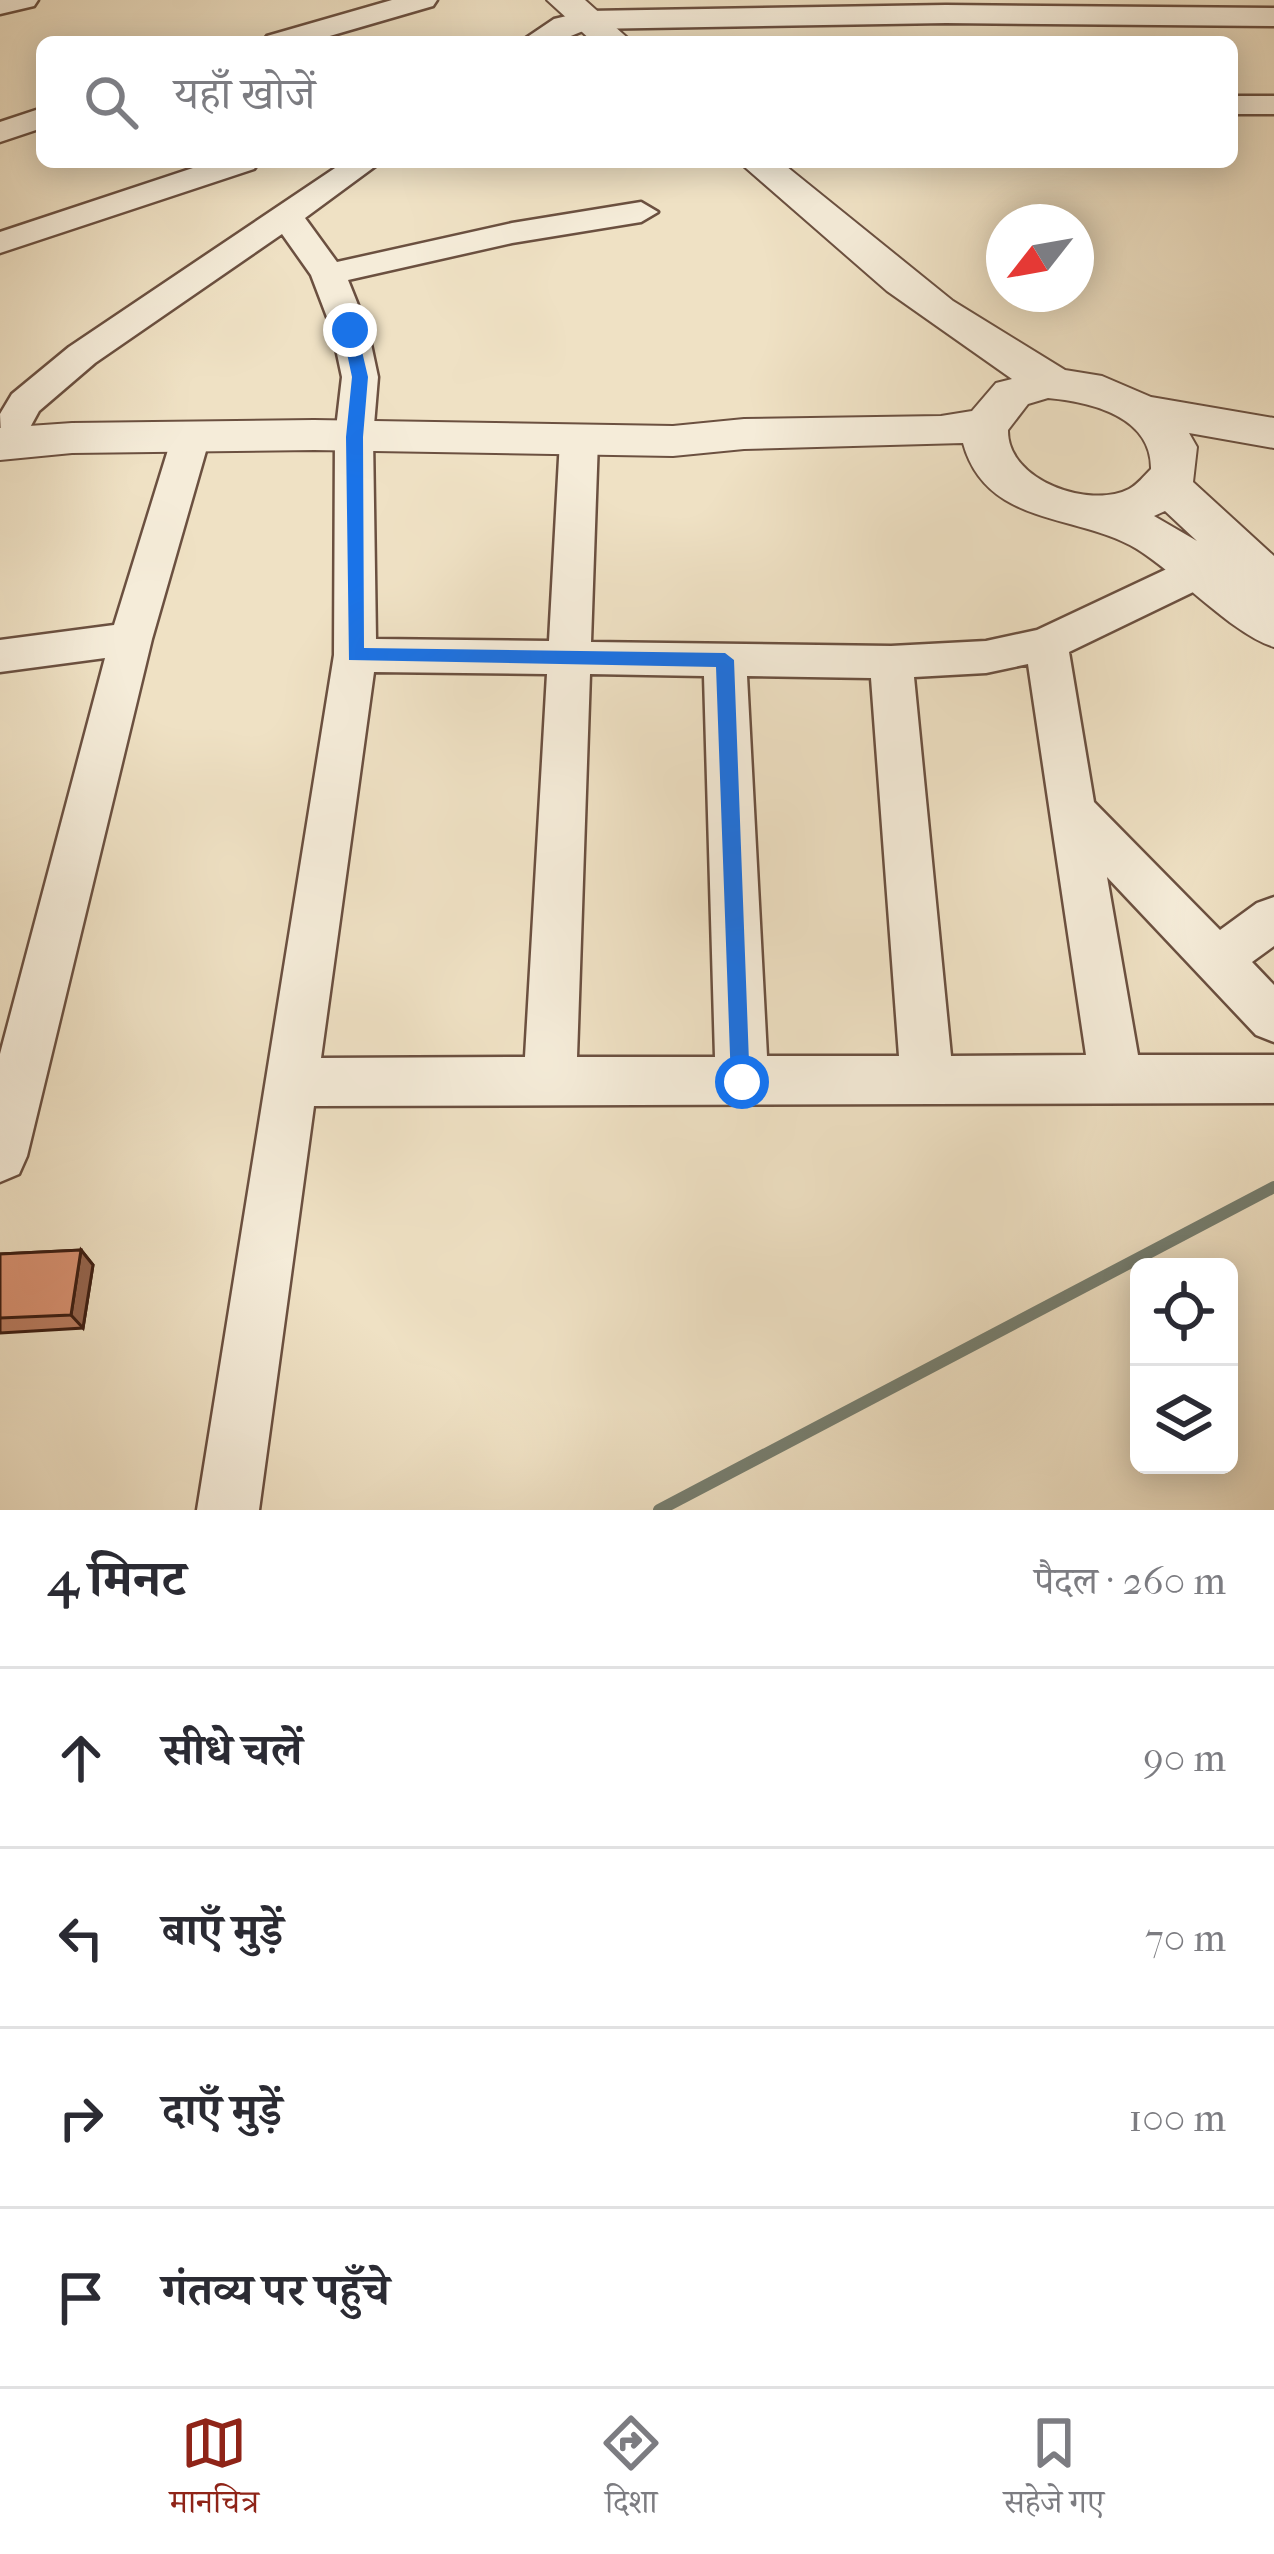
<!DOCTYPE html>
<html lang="hi">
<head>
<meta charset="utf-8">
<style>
  :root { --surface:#fff; --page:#f7f7f7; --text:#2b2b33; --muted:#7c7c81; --line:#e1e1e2; --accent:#8f2418 }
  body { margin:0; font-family:"IM FELL French Canon","Noto Serif Devanagari",serif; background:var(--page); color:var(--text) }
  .controls { position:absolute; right:36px; bottom:36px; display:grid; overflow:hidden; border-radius:18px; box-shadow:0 6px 30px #0003 }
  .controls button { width:108px; height:108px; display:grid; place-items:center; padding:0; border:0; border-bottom:3px solid var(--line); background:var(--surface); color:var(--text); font:60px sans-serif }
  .compass { position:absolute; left:986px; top:204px; width:108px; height:108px; border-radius:50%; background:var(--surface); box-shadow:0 6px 30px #0003; rotate:239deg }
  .stop { position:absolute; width:36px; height:36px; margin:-27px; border:9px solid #1a73e8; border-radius:50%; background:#fff }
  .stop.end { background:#1a73e8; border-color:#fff; box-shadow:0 3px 12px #0008 }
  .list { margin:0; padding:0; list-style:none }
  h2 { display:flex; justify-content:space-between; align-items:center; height:156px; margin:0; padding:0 48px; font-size:51px }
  h2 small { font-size:39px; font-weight:400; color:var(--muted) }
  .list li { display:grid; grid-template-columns:78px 1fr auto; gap:36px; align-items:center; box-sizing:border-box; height:180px; padding:0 48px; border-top:3px solid var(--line) }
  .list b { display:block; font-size:45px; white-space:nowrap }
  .list em { font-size:39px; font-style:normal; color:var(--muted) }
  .icon { flex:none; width:66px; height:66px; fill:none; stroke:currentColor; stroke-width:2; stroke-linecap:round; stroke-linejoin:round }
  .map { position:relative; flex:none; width:1274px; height:1510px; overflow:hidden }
  .search { position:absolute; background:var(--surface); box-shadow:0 6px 30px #0003; left:36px; right:36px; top:36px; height:132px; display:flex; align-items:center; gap:30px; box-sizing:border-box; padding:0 42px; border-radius:18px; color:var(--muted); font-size:45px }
  .sheet { height:876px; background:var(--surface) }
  nav { display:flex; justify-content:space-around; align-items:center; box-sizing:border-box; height:168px; border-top:3px solid var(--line); background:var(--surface); font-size:33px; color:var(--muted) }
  nav a { display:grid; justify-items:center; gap:6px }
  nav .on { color:var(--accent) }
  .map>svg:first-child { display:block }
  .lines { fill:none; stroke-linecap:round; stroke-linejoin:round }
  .stream { stroke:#767f71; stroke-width:12 }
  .minor-casing { stroke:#6b5040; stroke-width:5 }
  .tertiary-casing { stroke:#6b5040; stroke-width:4 }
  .minor { fill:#f5ecd9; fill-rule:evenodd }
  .tertiary { fill:#f5ecd9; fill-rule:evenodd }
  .wall { fill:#b97d61; stroke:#3f2014; stroke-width:3 }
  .shaded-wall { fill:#96664f; stroke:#3f2014; stroke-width:3 }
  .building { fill:#d79171; stroke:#3f2014; stroke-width:3 }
  .route { fill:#1a73e8 }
</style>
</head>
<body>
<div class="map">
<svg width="1274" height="1510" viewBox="0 0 1274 1510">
  <rect width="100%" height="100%" fill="#efe1c4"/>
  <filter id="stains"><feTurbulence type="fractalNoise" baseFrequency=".00167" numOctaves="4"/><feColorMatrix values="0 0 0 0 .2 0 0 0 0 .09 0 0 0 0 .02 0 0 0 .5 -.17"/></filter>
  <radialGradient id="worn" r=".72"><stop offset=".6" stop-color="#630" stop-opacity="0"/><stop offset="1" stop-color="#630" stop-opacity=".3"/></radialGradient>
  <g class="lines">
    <path class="stream" d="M659 1510 1274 1187"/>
    <g class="minor-casing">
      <path id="minor" d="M0 0H38L34 6 0 14Z
        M392 0H437L433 6 309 42H262L267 36Z
        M946 5 1274 8V26L946 23 588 29 556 42H520L554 19 588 11Z
        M1232 96H1274V114H1232Z
        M42 108V128L0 142V122Z
        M211 162H259L254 169 0 253V232Z
        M344 162H381L305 218 337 262 512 223 641 202 658 212 641 222 512 243 348 280 368 330 378 377 373 437 376 639 549 641 560 440 566 431 579 427 592 431 598 440 591 642 891 646 986 641 1037 630 1188 559 1202 555 1216 559 1222 570 1216 581 1069 652 1094 802 1220 930 1257 903 1274 897V946L1252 962 1274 985V1042L1256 1035 1107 877 1138 1055H1274V1103L314 1106 259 1510H197L334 655 335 437 342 377 332 330 311 275 282 234 95 363 39 411 16 453 2 457 0 414 12 394 69 347ZM1028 664 1086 1055 951 1056 914 677 986 673ZM374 672 547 674 525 1057 321 1058ZM590 674 704 676 715 1057H577ZM747 676 871 678 899 1056H767Z
        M191 424 204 428 210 437 152 639 27 1156 19 1174 0 1182V1054L105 658 0 672V640L114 625 172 437 178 428Z"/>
    </g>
    <g class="tertiary-casing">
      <path id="tertiary" d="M547 0H585L632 42H593Z
        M739 162H781L953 301 1065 370 1102 376 1151 397 1274 418V448L1189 433 1197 447 1193 482 1274 556V647C1232 634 1179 575 1137 549 1077 513 986 527 963 443L744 449 673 456 314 450 72 453 0 460V428L72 423 314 420 673 426 744 419 941 416 972 411 996 383 1012 379 887 291ZM1048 398C1092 402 1152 417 1151 469 1144 476 1137 485 1129 489 1090 509 1007 481 1008 430L1028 404ZM1165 511 1197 541 1154 516Z"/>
    </g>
    <use href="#minor" class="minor"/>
    <use href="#tertiary" class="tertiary"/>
  </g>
  <path class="wall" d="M81 1250 93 1265 83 1328 0 1333V1254Z"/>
  <path class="shaded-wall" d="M81 1250 93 1265 83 1328 71 1315Z"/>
  <path class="building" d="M81 1250 71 1315 0 1318V1254Z"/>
  <path class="route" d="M350 325 357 330 368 377 363 437 364 648 725 653 734 660 750 1089H735L731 1082 716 667 349 660 346 437 352 377 342 330Z"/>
  <rect width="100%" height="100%" filter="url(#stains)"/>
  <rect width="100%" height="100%" fill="url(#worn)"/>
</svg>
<div class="controls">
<button><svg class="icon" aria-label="locate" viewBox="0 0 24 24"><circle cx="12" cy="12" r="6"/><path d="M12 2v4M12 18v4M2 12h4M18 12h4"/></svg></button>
<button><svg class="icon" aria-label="layers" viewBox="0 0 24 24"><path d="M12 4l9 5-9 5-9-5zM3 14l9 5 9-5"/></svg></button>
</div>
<svg class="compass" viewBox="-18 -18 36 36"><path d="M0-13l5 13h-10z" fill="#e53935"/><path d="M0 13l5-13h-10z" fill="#7c7c81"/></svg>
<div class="stop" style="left:742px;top:1082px"></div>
<div class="stop end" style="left:350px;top:330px"></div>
<div class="search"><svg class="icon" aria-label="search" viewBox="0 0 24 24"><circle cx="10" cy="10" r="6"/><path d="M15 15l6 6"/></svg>यहाँ खोजें</div>
</div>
<section class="sheet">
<h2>4 मिनट<small>पैदल · 260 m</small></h2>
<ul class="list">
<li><svg class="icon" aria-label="ahead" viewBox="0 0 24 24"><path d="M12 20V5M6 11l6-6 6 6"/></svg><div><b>सीधे चलें</b></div><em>90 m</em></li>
<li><svg class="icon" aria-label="left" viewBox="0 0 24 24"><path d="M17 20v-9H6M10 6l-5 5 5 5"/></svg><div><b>बाएँ मुड़ें</b></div><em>70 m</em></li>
<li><svg class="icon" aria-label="right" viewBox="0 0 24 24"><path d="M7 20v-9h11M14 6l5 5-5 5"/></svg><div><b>दाएँ मुड़ें</b></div><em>100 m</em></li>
<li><svg class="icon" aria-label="arrive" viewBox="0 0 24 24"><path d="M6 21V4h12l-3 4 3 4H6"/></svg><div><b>गंतव्य पर पहुँचे</b></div></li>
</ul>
</section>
<nav>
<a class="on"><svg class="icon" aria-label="map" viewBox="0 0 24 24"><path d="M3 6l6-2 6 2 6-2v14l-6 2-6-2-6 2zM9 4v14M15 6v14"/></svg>मानचित्र</a>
<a><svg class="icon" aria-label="directions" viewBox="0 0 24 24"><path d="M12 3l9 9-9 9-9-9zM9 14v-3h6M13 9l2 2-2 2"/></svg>दिशा</a>
<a><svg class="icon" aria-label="saved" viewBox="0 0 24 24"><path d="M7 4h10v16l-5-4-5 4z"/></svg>सहेजे गए</a>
</nav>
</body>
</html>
